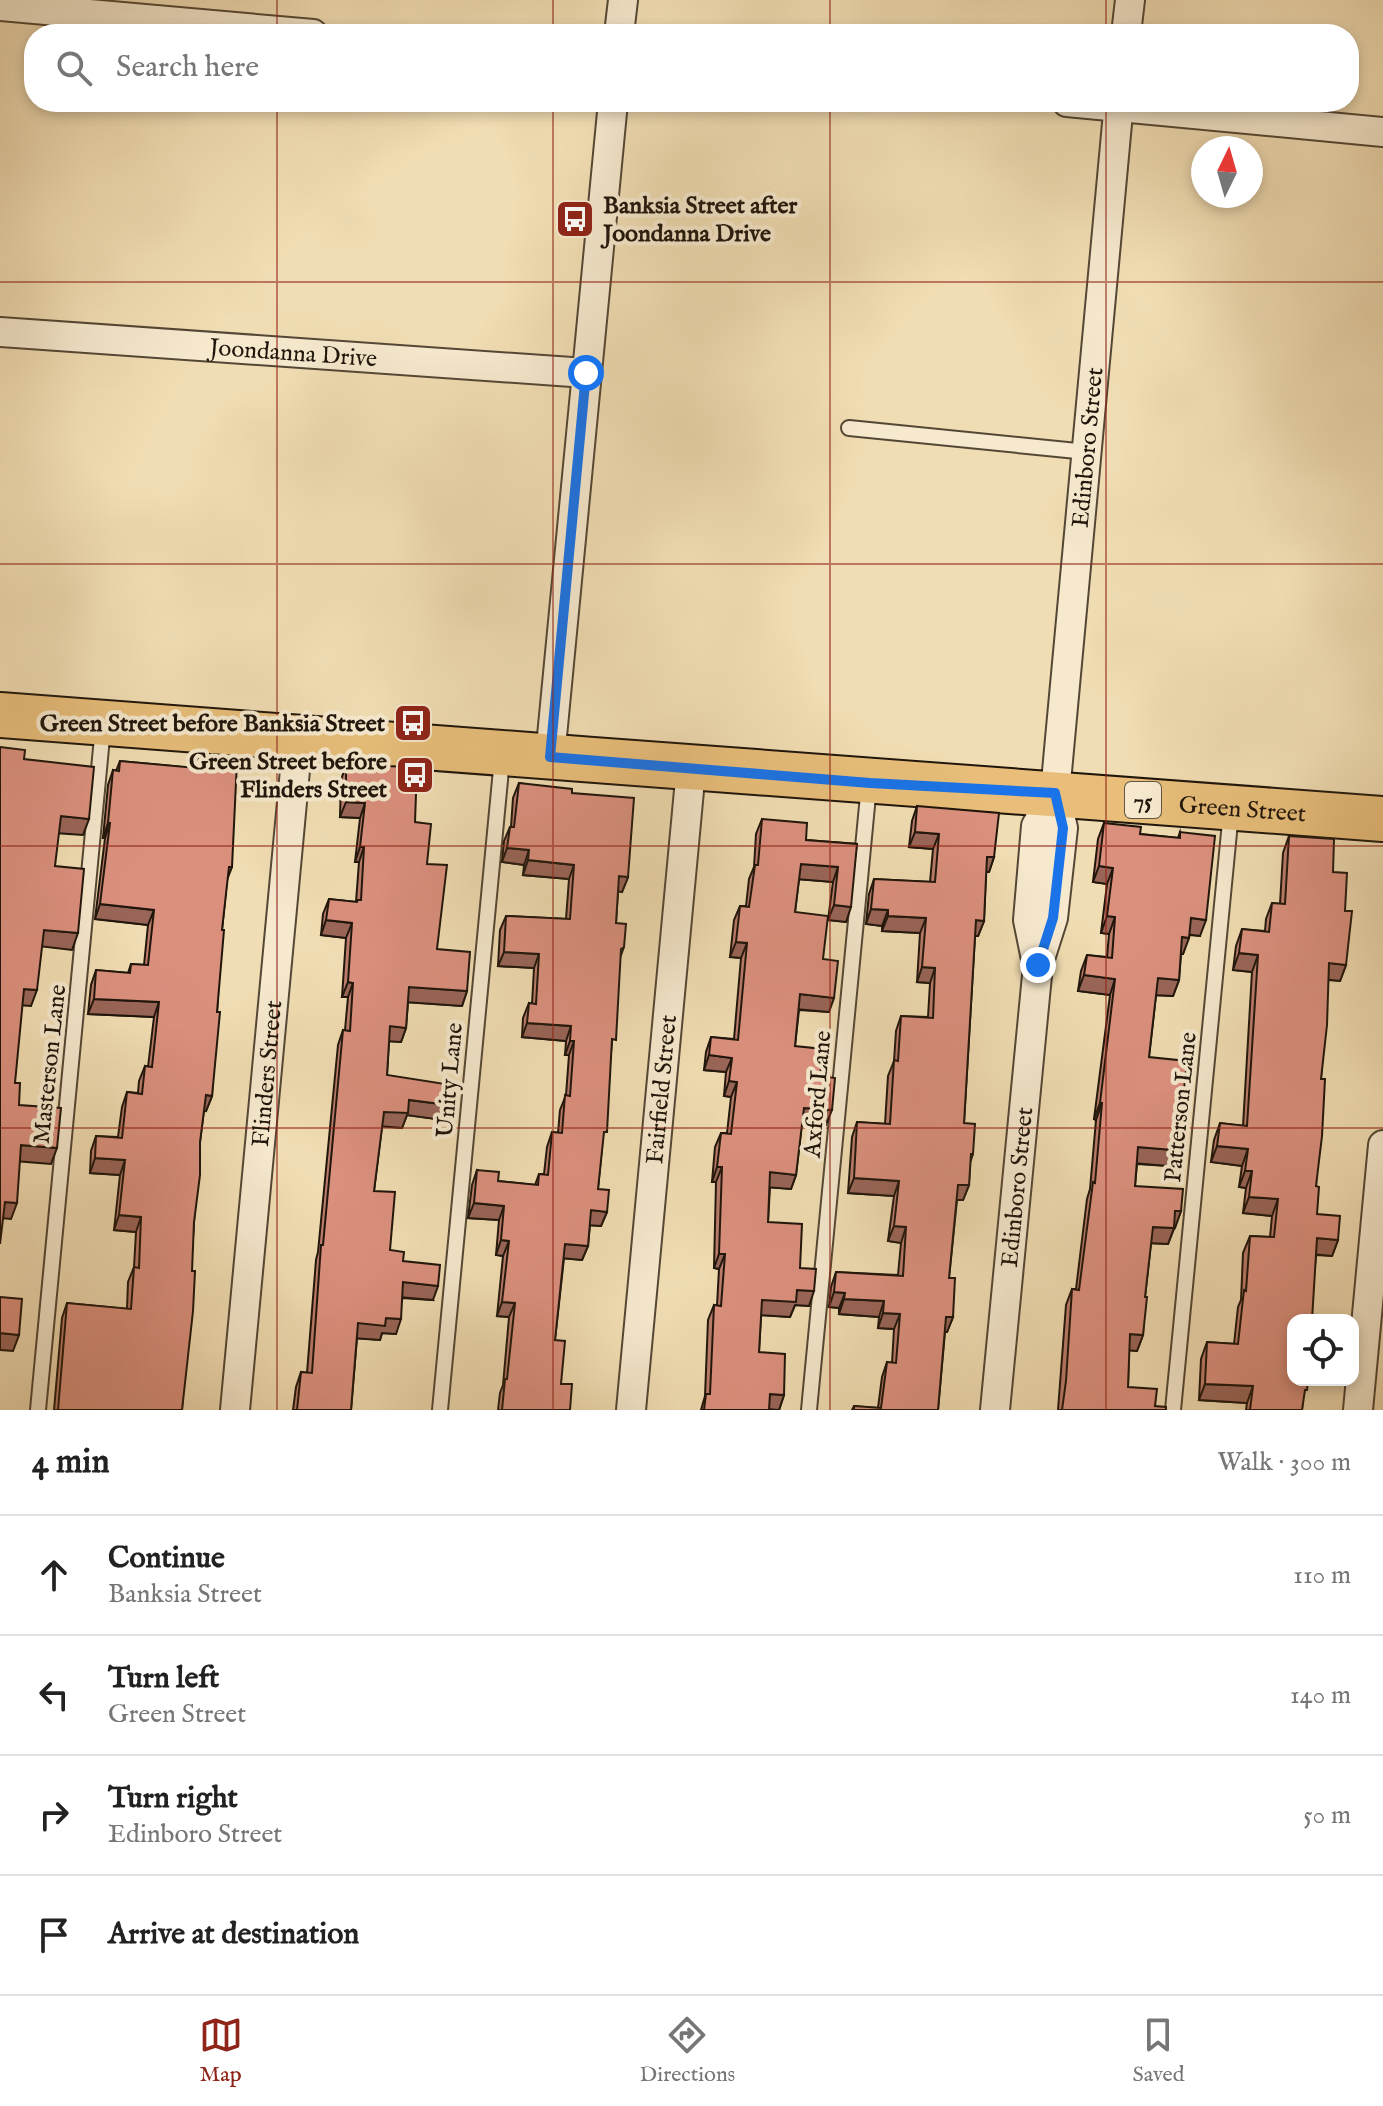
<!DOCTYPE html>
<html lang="en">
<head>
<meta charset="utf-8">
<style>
  :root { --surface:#fff; --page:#f6f6f6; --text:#222; --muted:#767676; --line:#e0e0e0; --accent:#8f2418 }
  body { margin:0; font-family:"IM FELL English",serif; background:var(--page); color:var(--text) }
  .controls { position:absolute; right:24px; bottom:24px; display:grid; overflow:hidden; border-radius:16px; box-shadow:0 4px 12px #0003 }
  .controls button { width:72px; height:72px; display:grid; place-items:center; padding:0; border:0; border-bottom:2px solid var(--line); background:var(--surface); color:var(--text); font:40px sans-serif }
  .compass { position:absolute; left:1191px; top:136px; width:72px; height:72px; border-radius:50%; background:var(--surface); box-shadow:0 4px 12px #0003; rotate:5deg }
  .stop { position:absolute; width:24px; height:24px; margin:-18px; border:6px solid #1a73e8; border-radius:50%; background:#fff }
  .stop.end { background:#1a73e8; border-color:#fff; box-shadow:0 2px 8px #0008 }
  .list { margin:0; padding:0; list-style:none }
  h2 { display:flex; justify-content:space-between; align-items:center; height:104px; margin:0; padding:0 32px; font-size:34px }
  h2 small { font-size:26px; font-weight:400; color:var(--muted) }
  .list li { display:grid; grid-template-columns:52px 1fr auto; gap:24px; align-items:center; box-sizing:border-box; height:120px; padding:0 32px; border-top:2px solid var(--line) }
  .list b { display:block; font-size:30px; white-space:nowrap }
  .list p { margin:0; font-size:26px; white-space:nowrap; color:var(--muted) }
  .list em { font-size:26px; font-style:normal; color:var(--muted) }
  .icon { flex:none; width:44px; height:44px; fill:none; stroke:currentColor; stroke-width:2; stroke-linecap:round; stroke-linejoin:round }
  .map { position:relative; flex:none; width:1383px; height:1410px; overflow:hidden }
  .search { position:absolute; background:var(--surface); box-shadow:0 4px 12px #0003; left:24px; right:24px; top:24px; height:88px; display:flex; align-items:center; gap:20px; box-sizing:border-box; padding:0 28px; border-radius:32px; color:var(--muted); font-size:30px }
  .sheet { height:584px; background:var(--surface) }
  nav { display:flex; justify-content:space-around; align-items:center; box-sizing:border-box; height:112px; border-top:2px solid var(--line); background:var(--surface); font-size:22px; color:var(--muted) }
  nav a { display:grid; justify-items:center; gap:4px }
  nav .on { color:var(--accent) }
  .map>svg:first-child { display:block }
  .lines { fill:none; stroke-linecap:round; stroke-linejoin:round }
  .service-casing { stroke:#544735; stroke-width:18 }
  .minor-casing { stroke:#544735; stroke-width:32 }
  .primary-casing { stroke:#1f150b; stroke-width:48 }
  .service { stroke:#f6e9ce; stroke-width:14 }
  .minor { stroke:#f6e9ce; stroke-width:28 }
  .primary { stroke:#e8be7a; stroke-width:44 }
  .wall { fill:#bc7c6c; stroke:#1f150b; stroke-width:2 }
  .shaded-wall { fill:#996558; stroke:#1f150b; stroke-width:2 }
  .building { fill:#db907e; stroke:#1f150b; stroke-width:2 }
  .route { stroke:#1a73e8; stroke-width:10 }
  .grid { fill:none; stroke:#8f2418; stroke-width:2; stroke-opacity:0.55 }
  .labels { text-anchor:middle; stroke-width:8; stroke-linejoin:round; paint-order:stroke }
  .shield { fill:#f6e9ce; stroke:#605546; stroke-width:2 }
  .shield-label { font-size:22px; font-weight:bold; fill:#1f150b }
  .poi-label { font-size:24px; font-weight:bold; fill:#1f150b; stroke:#f6e9ce; text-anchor:end }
  .street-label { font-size:24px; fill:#1f150b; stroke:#f6e9ce }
</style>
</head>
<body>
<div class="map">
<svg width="1383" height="1410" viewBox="0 0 1383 1410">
  <rect width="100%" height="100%" fill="#f1ddb3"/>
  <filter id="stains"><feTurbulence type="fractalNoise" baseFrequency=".0025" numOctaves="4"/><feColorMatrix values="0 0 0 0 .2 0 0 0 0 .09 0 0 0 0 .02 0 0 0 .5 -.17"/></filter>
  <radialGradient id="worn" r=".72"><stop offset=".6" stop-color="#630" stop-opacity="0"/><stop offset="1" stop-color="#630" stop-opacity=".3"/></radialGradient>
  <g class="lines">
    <g class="service-casing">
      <path id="service" d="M849 428 1087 452
        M38 1410 103 727
        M440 1410 502 759
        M809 1410 869 785
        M1173 1410 1231 812"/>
    </g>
    <g class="minor-casing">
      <g id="minor">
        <path d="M0 6 313 34"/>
        <path d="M619 34 623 0"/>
        <path d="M1126 34 1130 0"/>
        <path d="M1067 102 1383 132"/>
        <path id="s1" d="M0 332 586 373"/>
        <path d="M550 757 613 102"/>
        <path d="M1037 964 1028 920 1036 826 1055 793"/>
        <path id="s2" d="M235 1410 298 738"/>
        <path id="s3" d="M631 1410 691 769"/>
        <path id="s4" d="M995 1410 1038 965 1053 918 1063 828 1055 793 1119 102"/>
        <path d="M1358 1410 1383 1145"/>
      </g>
    </g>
    <g class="primary-casing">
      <g id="primary">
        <path id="s5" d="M0 715C461 749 922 786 1383 819"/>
      </g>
    </g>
    <use href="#service" class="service"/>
    <use href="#minor" class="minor"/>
    <use href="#primary" class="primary"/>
  </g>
  <path class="wall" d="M197 758 232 867 227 880 222 930 212 1096 206 1111 204 1110 200 1142 194 1222 182 1410H54L62 1318 67 1303 127 1309 128 1282 134 1267 136 1232 114 1230 120 1175 90 1173 91 1151 96 1136 118 1137 122 1107 127 1092 138 1093 139 1081 145 1066 148 1067 154 1017 88 1014 91 985 96 970 128 973 131 964 144 965 148 925 95 919 105 838H103L108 785 113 770 116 771 120 761 193 768Z
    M346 765 415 822 427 864 437 949 467 991 462 1006 408 1002 406 1028 401 1042 389 1041 387 1075 456 1106 450 1121 407 1115 402 1128 382 1126 374 1191 390 1250 403 1261 433 1300 402 1298 396 1334 382 1333 380 1340 357 1338 351 1410H293L296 1387 301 1372 307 1373 316 1260 318 1252 338 1045 343 1030H345L348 997H342L346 938 321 935 323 914 329 899 356 902 359 862H355L360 818 340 817 341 780Z
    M519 783 572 793 628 877 622 892 618 891 616 923 624 947 620 958 598 1189 607 1212 601 1226 590 1225 588 1246 582 1260 564 1258 555 1340 561 1384 570 1410H498L500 1393 503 1385 509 1317 497 1316 503 1256 496 1255 499 1220 468 1218 472 1185 477 1170 498 1181 535 1185 539 1174H544L547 1147 552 1132 558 1133 560 1110 566 1095 569 1055H565L566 1041 522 1037 523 1018 529 1003 532 1004 534 968 498 966 500 930 506 916 566 919 569 879 523 875 524 865 502 862 504 841 510 827H511L513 798Z
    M917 806 994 857 989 872H986L984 921 978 936H975L964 1123 973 1154 970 1163 969 1185 963 1200H957L949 1278 953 1317 947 1332H945L938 1410H852L854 1406 878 1408 882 1377 887 1362 892 1363 894 1329 878 1328 879 1317 839 1314V1308L829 1307 831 1287 836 1272 898 1275 901 1243 888 1241 894 1196 848 1193 852 1137 857 1122 885 1124 888 1076 894 1061 896 1031 901 1016 928 1017 930 983 917 982 920 933 882 931V926L866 924 869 894 874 879 930 882 933 849 909 847 912 821Z
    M762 819 806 840 857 844 846 922 828 920 833 882 799 879 795 912 823 959 829 1012 799 1010 795 1046 820 1076 826 1125 802 1123 796 1175 791 1189 770 1187 768 1222 800 1268 809 1306 795 1305 790 1317 761 1315 759 1352 784 1395 779 1410H701L705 1396 708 1320 714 1305 717 1306 719 1269 714 1268 716 1182H712L715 1147 721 1133H727L731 1097 724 1096 726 1072 704 1070 706 1052 711 1037 734 1039 741 958 730 957 734 920 740 906H746L749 879 754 867 756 834Z
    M1104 823 1140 834 1178 838 1180 832 1200 936 1189 935 1183 954H1181L1179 980 1173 996 1156 995 1149 1057 1178 1105H1177L1173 1150 1168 1166 1137 1164 1135 1186 1181 1211 1168 1244 1151 1243 1145 1297 1143 1335 1137 1351 1129 1350 1128 1387 1155 1406 1166 1410H1058L1066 1305 1072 1289H1076L1087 1199 1090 1189 1096 1120 1094 1119 1110 995 1078 991 1081 971 1087 955 1107 957 1109 934 1101 933 1107 884 1093 882 1098 839Z
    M1289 836 1333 872 1345 911 1346 965 1340 981 1328 980 1321 1079 1316 1186 1317 1214 1338 1240 1332 1256 1316 1255 1302 1410H1246L1247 1403 1199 1400 1201 1359 1207 1342 1234 1344 1238 1307 1241 1300 1243 1253 1250 1236 1270 1237 1272 1216 1243 1213 1246 1188 1239 1187 1242 1166 1211 1162 1214 1140 1220 1123 1243 1126 1252 972 1233 970 1236 946 1242 929 1265 931 1266 919 1272 903 1280 904 1283 853Z"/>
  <path class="shaded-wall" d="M346 802 365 803 360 818 340 817Z
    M61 816 89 819 83 835 55 833Z
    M108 823H110L105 838H103Z
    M915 832 939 834 933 849 909 847Z
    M360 847H364L359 862H355Z
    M507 848 529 850 524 865 502 862Z
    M987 857H994L989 872H982Z
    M528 860 574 865 569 879 523 875Z
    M801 864 838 867 833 882 796 879Z
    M1099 866 1113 868 1107 884 1093 882Z
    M619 876 628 877 622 892 614 891Z
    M100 904 154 910 148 925 95 919Z
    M834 905 851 907 846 922 828 920Z
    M871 909 888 910 882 926 866 924Z
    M888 916 926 918 920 933 882 931Z
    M1107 916 1115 917 1109 934 1101 933Z
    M1191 918 1206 920 1200 936 1185 934Z
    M326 920 352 923 346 938 321 935Z
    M976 920 984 921 978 936H970Z
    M44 930 78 933 72 950 38 946Z
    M1182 937 1189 938 1183 954H1176Z
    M736 942 747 943 741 958 730 957Z
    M504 952 539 954 534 968 498 966Z
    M1239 953 1258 955 1252 972 1233 970Z
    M1329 963 1346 965 1340 981 1323 979Z
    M922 967 935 968 930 983 917 982Z
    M1084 975 1115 979 1110 995 1078 991Z
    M1158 978 1179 980 1173 996 1152 995Z
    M348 982 353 983 348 997H342Z
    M409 987 467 991 462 1006 404 1002Z
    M24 989 37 990 31 1006 18 1005Z
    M800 994 834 998 829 1012 795 1009Z
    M94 999 159 1002 154 1017 88 1014Z
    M527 1023 571 1026 566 1041 522 1037Z
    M390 1026 406 1028 401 1042 385 1041Z
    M570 1041H574L569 1055H565Z
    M709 1055 732 1058 726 1072 704 1070Z
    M729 1081 737 1082 731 1097 724 1096Z
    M1178 1088 1184 1089 1178 1105 1172 1104Z
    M206 1095 212 1096 206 1111 200 1110Z
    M409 1100 456 1106 450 1121 407 1115 402 1128 378 1126 384 1112Z
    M1100 1103H1102L1096 1120 1094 1119Z
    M804 1108 832 1110 826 1125 798 1123Z
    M21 1145 57 1148 51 1164 15 1161Z
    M1217 1146 1248 1149 1242 1166 1211 1162Z
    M1138 1147 1173 1150 1168 1166 1132 1163Z
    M95 1158 125 1160 120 1175 90 1173Z
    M717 1167H722L716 1182H712Z
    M1245 1171H1252L1246 1188 1239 1187Z
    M770 1172 796 1175 791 1189 765 1187Z
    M854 1178 899 1181 894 1196 848 1193Z
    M958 1185H969L963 1200H953Z
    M1249 1197 1278 1199 1272 1216 1243 1213Z
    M5 1202 17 1203 11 1219 0 1218Z
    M474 1203 504 1206 499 1220 468 1218Z
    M591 1210 607 1212 601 1226 586 1225Z
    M1175 1211H1181L1175 1228 1170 1227Z
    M119 1215 141 1217 136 1232 114 1230Z
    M894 1226 906 1227 901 1243 888 1241Z
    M1153 1227 1174 1228 1168 1244 1147 1243Z
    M1317 1238 1338 1240 1332 1256 1311 1254Z
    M501 1240 509 1241 503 1256 496 1255Z
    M565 1244 588 1246 582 1260 560 1258Z
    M719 1254H725L719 1269 714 1268Z
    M403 1282 438 1286 433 1300 398 1297Z
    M797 1290 814 1291 809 1306 795 1305 790 1317 757 1315 762 1300Z
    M834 1292 845 1293 839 1308 829 1307Z
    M844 1299 884 1301 879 1317 839 1314Z
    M502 1302 515 1303 509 1317 497 1316Z
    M883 1313 900 1314 894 1329 878 1328Z
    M946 1317H953L947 1332H941Z
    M386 1318 401 1319 396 1334 382 1333 380 1340 352 1338 358 1323Z
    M0 1333 19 1335 13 1351 0 1350Z
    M1130 1334 1143 1335 1137 1351 1124 1350Z
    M1205 1384 1253 1386 1247 1403 1199 1400Z
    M770 1394 784 1395 779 1410 765 1409Z"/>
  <path class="building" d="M0 747 25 750 24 759 94 767 89 819 61 816 55 866 84 869 78 933 44 930 37 990 24 989 15 1083H20L19 1105 61 1108 57 1148 21 1145 17 1203 5 1202 0 1244Z
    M197 758 237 761 232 867H229L222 930H224L217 1012H220L212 1096 206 1095 200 1142V1175L194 1222 192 1271H195L193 1311 182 1410H58L67 1303 131 1309 134 1267 139 1268 141 1217 119 1215 125 1160 95 1158 96 1136 122 1138 127 1092 142 1094 145 1066 152 1067 159 1002 94 999 96 970 130 973 131 964 148 965 154 910 100 904 110 823H108L113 770 119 771 120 761 196 768Z
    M346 765 417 767 415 822 431 824 427 864 447 865 437 949 470 952 467 991 409 987 406 1028 390 1026 387 1075 458 1086 456 1106 409 1100 408 1113 384 1112 374 1191 395 1192 390 1250 404 1252 403 1261 440 1265 438 1286 403 1282 401 1319 386 1318 385 1326 358 1323 351 1410H297L301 1372 312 1373 321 1245H323L343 1030 350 1031 353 983 348 982 352 923 326 920 329 899 357 902V900H361L364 847H360L365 803 346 802Z
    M519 783 572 789V793L634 798 628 877 619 876 616 923 626 924 624 947 621 949 616 1040 612 1039 607 1132H604L598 1189 609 1190 607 1212 591 1210 588 1246 565 1244 555 1340 565 1341 561 1384H572L570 1410H502L505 1379H507L515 1303 502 1302 509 1241 501 1240 504 1206 474 1203 477 1170 499 1172 498 1181 538 1185 539 1174 548 1175 552 1132 562 1133 565 1095 570 1096 574 1041H570L571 1026 527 1023 529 1003 536 1004 539 954 504 952 506 916 570 919 574 865 528 860 529 850 507 848 510 827H514Z
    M917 806 999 813 994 857H987L984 921 976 920 964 1123 975 1124 973 1154H971L969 1185H958L949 1278H955L953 1317H946L938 1410H854V1406L881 1408 887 1362 896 1363 900 1314 883 1313 884 1301 844 1299 845 1293 834 1292 836 1272 903 1276 906 1227 894 1226 899 1181 854 1178 857 1122 890 1124 894 1060 898 1061 901 1016 933 1018 935 968 922 967 926 918 888 916V910L871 909 874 879 935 882 939 834 915 832Z
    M762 819 807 823 806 840 857 844 851 907 834 905 838 867 801 864 795 912 828 916 823 959 838 961 834 998 800 994 795 1046 823 1049 820 1076 835 1078 832 1110 804 1108 796 1175 770 1172 768 1222 802 1224 800 1268 816 1269 814 1291 797 1290 796 1302 762 1300 759 1352 785 1354 784 1395 770 1394 769 1410H704L706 1394H710L714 1305 721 1306 725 1254H719L722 1167H717L721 1133 731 1134 737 1082 729 1081 732 1058 709 1055 711 1037 738 1040 747 943 736 942 740 906 749 907 755 865H758Z
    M1104 823 1141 827 1140 834 1180 838V832L1215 836 1206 920 1191 918 1189 938 1182 937 1179 980 1158 978 1149 1057 1187 1061 1184 1089 1178 1088 1173 1150 1138 1147 1135 1186 1183 1189 1181 1211H1175L1174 1228 1153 1227 1145 1297H1147L1143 1335 1130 1334 1128 1387 1157 1389 1155 1406 1166 1407V1410H1062L1066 1381 1072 1289 1079 1290 1093 1182 1095 1183 1102 1103H1100L1115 979 1084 975 1087 955 1112 958 1115 917 1107 916 1113 868 1099 866Z
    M1289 836 1334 839 1333 872 1347 873 1345 911H1352L1346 965 1329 963 1327 1025 1321 1079H1325L1322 1136 1316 1186 1319 1187 1317 1214 1340 1216 1338 1240 1317 1238 1312 1320H1293V1380H1308L1307 1390H1305L1302 1410H1250L1253 1386 1205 1384 1207 1342 1238 1344 1244 1290 1246 1291 1250 1236 1274 1237 1278 1199 1249 1197 1252 1171H1245L1248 1149 1217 1146 1220 1123 1247 1126 1258 955 1239 953 1242 929 1269 932 1272 903 1285 904Z
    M0 1297 22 1299 19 1335 0 1333Z"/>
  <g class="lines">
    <path class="route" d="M586 373 550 757 870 783 1055 793 1063 828 1053 918 1038 965"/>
  </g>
  <path class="grid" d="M277 0V34M553 0V34M830 0V34M1106 0V34M277 102V1410M553 102V1410M830 102V1410M1106 102V1410M0 282H1383M0 564H1383M0 846H1383M0 1128H1383"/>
  <defs>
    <g id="bus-square" transform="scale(2)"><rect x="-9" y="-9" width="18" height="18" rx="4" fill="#8f2418" stroke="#f6e9ce"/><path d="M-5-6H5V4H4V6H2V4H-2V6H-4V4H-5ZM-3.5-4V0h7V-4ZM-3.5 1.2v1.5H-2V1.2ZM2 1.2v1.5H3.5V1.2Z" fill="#fff"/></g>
  </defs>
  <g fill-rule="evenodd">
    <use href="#bus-square" x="575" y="219"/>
    <use href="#bus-square" x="413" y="723"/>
    <use href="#bus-square" x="415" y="775"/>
  </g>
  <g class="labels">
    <rect class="shield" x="1125" y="782" width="36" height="36" rx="6"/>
    <g class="shield-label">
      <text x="1143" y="808">75</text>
    </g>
    <g class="poi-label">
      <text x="603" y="213" text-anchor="start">Banksia Street after<tspan x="603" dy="28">Joondanna Drive</tspan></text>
      <text x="385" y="731">Green Street before Banksia Street</text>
      <text x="387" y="769">Green Street before<tspan x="387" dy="28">Flinders Street</tspan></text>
    </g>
    <g class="street-label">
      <text dy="8" stroke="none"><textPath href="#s1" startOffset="294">Joondanna Drive</textPath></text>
      <text dy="8" stroke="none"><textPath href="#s4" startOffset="970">Edinboro Street</textPath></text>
      <text dy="8" stroke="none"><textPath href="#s5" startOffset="1246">Green Street</textPath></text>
      <text transform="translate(49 1064) rotate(-84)" y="8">Masterson Lane</text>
      <text dy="8" stroke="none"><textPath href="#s2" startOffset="338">Flinders Street</textPath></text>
      <text transform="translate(449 1080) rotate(-85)" y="8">Unity Lane</text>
      <text dy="8" stroke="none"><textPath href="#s3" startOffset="322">Fairfield Street</textPath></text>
      <text transform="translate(817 1094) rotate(-85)" y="8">Axford Lane</text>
      <text transform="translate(1180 1107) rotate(-84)" y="8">Patterson Lane</text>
      <text dy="8" stroke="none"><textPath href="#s4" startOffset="224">Edinboro Street</textPath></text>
    </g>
  </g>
  <rect width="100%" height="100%" filter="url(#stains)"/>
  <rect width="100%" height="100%" fill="url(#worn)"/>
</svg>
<div class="controls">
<button><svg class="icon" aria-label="locate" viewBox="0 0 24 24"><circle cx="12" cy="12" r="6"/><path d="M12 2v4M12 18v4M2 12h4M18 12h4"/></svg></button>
</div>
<svg class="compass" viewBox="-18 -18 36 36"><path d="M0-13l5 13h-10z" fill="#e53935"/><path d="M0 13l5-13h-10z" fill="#767676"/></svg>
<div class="stop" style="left:586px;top:373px"></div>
<div class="stop end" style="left:1038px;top:965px"></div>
<div class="search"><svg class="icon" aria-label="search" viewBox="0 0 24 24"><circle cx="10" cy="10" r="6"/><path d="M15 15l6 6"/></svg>Search here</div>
</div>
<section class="sheet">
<h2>4 min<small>Walk · 300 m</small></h2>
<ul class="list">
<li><svg class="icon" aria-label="ahead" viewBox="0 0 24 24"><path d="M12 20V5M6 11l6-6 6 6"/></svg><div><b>Continue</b><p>Banksia Street</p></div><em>110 m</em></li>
<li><svg class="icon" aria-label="left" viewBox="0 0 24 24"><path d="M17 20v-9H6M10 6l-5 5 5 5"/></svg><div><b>Turn left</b><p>Green Street</p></div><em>140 m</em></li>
<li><svg class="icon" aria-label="right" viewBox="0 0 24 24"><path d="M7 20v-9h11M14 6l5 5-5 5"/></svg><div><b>Turn right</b><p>Edinboro Street</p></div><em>50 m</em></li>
<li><svg class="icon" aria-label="arrive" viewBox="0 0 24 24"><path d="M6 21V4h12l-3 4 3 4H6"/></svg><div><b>Arrive at destination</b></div></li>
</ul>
</section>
<nav>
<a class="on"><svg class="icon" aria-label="map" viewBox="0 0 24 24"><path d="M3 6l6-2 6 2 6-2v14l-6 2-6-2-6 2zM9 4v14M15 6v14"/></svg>Map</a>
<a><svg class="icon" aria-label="directions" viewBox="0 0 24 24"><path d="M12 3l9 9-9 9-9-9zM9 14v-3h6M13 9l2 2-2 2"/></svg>Directions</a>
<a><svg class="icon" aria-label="saved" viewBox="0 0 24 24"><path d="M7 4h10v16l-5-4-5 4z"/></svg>Saved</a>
</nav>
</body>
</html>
